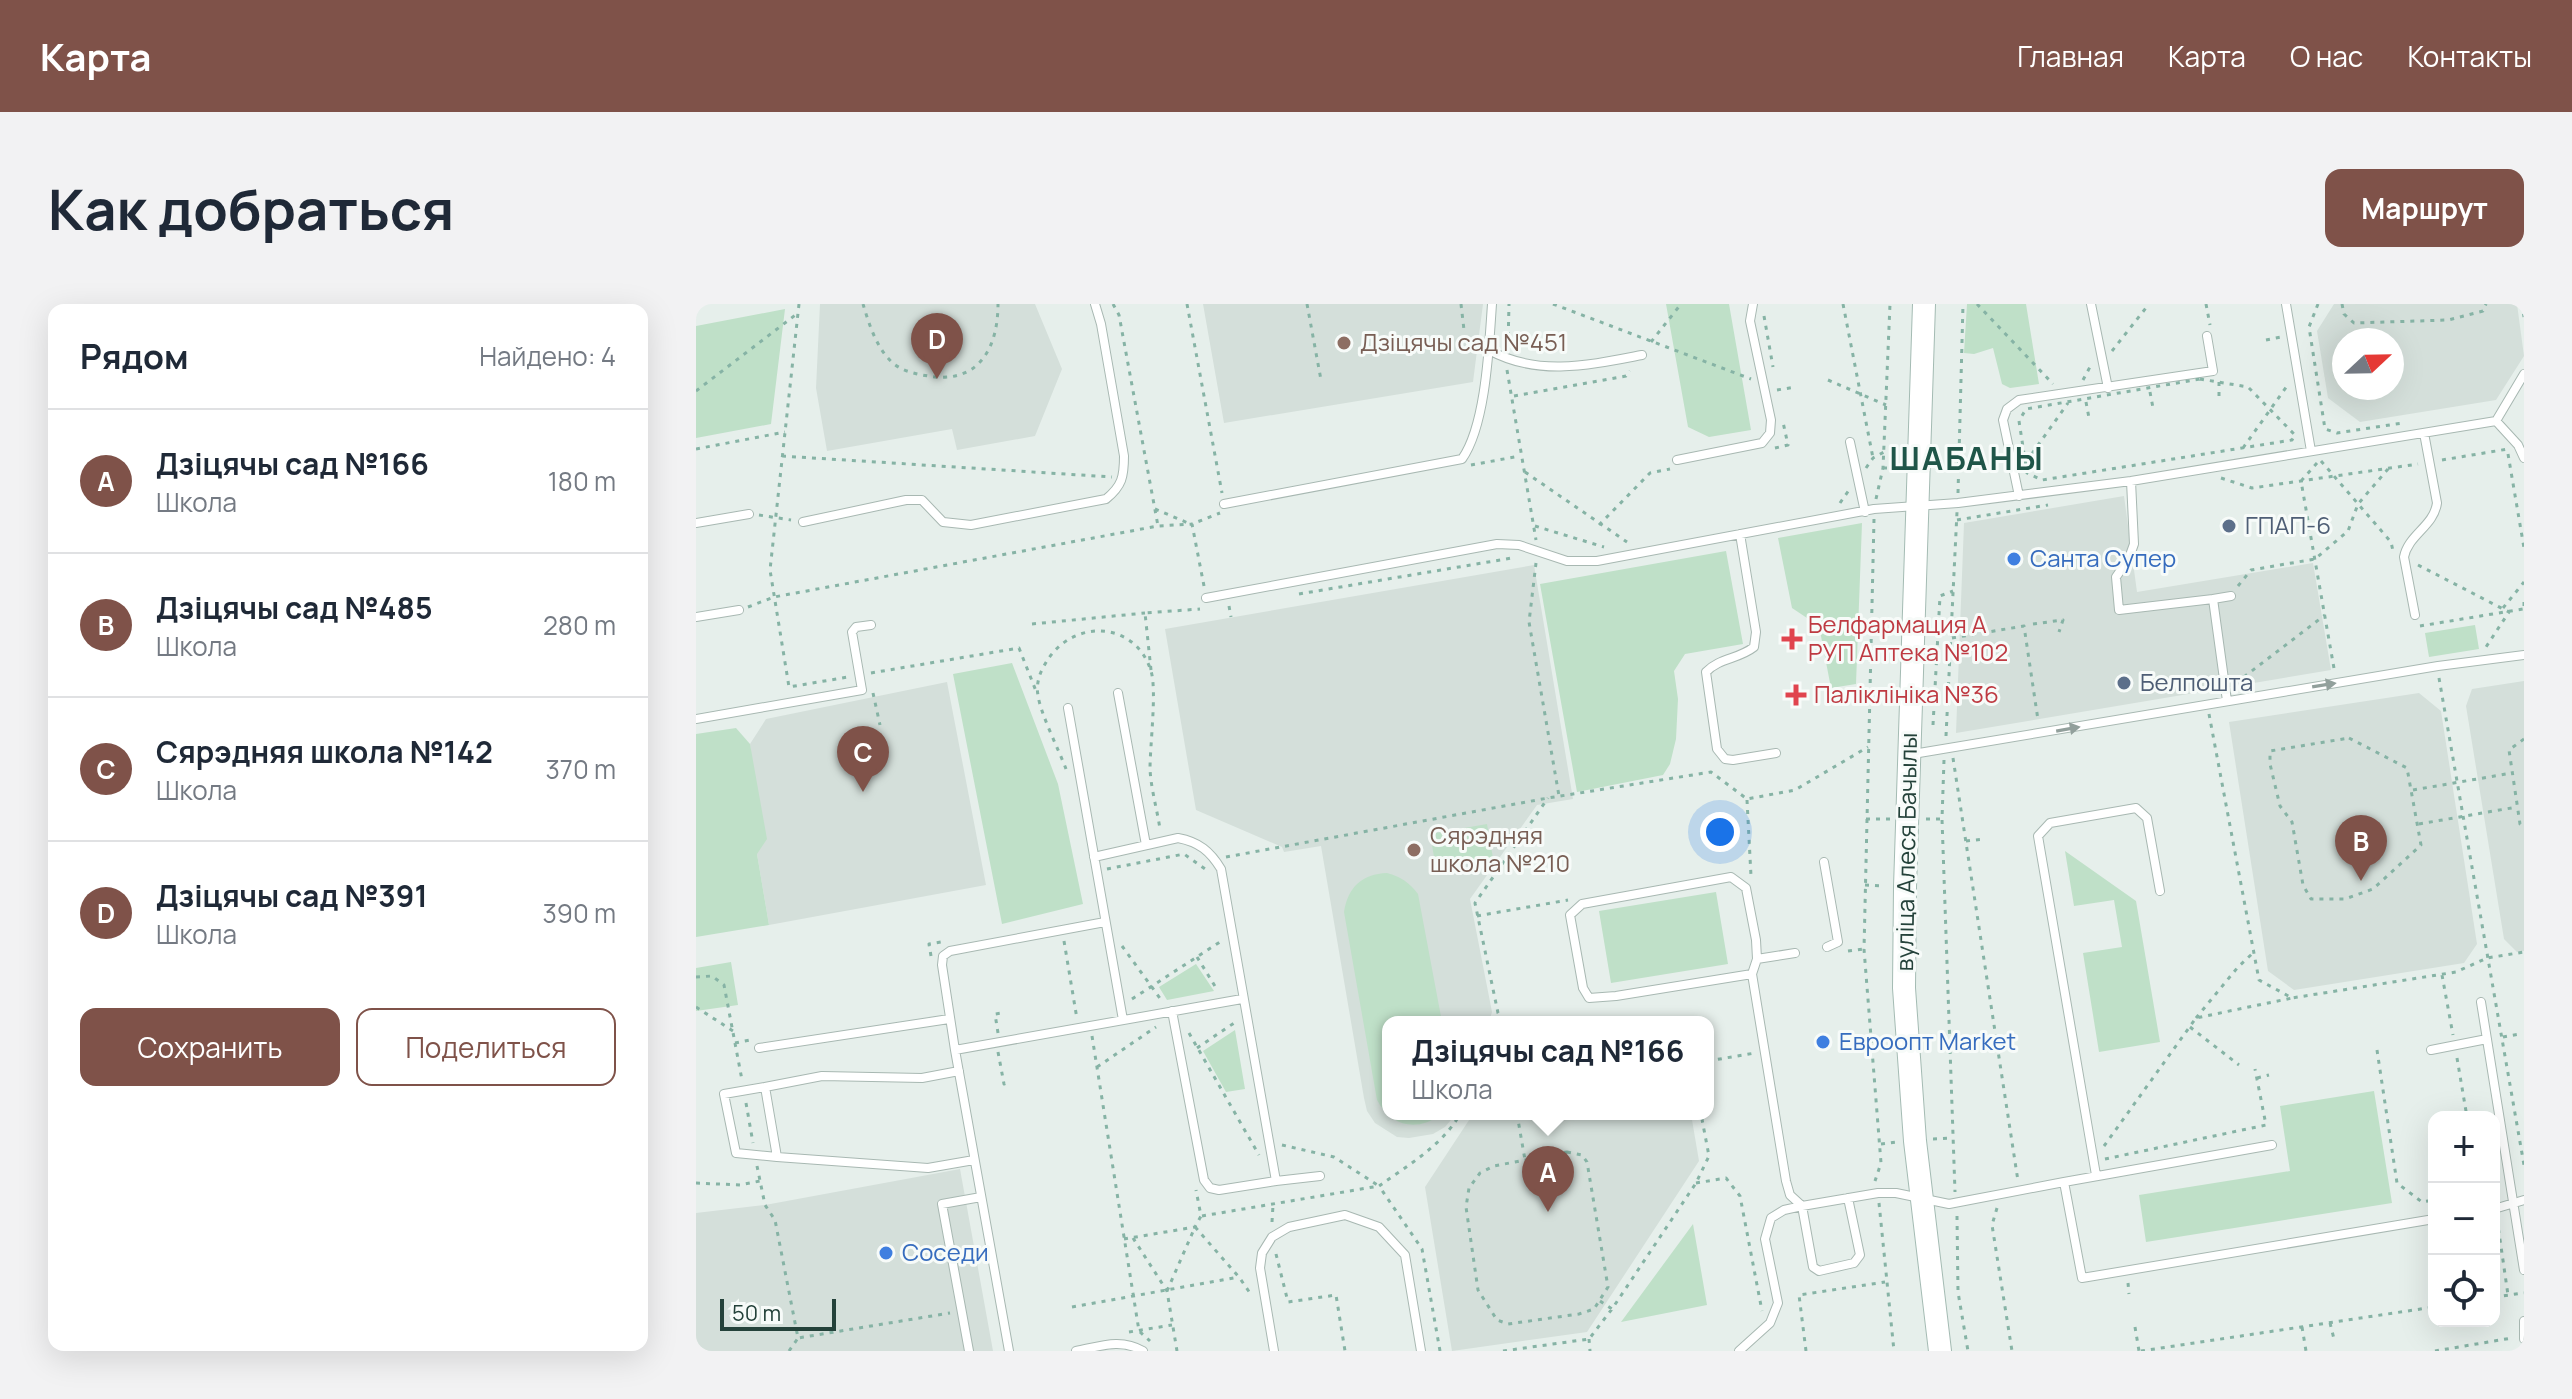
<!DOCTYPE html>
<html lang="ru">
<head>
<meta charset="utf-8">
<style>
  :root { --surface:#fff; --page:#f2f2f3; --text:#1f2937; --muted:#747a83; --line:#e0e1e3; --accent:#7f5249 }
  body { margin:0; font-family:Manrope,sans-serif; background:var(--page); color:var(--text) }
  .controls { position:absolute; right:24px; bottom:24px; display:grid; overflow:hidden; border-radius:16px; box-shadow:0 8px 32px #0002 }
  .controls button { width:72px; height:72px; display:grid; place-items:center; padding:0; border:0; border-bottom:2px solid var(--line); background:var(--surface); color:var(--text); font:40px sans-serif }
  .compass { position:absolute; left:1636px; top:24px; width:72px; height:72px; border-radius:50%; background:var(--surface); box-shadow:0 8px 32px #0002; rotate:68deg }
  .scale { position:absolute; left:24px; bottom:20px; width:116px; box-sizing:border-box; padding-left:8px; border:4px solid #24423a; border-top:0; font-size:22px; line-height:28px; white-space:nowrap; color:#24423a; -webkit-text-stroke:6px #f7fbf9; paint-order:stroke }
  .you { position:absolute; left:1024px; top:528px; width:28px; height:28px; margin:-20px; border:6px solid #fff; border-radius:50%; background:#1a73e8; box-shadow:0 0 0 12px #1a73e833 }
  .badge { display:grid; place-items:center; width:52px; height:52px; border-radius:50%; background:var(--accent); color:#fff; font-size:26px; font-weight:700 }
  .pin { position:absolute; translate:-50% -66px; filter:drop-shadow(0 2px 4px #0008) }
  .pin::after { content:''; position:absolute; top:42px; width:28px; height:24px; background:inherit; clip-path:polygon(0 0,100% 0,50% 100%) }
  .popup { position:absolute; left:686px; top:712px; width:332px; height:104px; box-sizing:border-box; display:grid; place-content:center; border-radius:16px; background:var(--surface); filter:drop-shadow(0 2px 6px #0005); font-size:26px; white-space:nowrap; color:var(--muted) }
  .popup b { font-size:30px; color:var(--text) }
  .popup::after { content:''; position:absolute; left:50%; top:100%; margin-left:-16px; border:16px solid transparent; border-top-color:var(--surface) }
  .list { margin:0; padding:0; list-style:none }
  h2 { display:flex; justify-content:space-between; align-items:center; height:104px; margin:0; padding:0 32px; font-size:34px }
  h2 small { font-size:26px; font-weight:400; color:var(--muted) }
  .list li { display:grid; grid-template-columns:52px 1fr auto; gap:24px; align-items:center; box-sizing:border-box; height:144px; padding:0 32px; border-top:2px solid var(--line) }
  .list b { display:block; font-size:30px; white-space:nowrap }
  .list p { margin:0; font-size:26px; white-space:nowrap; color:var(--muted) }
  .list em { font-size:26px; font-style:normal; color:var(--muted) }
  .actions { display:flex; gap:16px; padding:24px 32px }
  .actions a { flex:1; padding:18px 0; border:2px solid var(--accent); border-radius:16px; text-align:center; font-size:28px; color:var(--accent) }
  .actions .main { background:var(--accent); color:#fff }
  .icon { flex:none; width:44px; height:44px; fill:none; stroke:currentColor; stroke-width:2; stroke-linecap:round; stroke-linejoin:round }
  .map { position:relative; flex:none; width:1828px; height:1047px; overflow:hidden; border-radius:16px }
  header { display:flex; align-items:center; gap:48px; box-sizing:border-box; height:112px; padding:0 40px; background:var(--accent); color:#fff }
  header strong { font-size:38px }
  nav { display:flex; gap:44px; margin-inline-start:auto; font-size:28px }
  .intro { display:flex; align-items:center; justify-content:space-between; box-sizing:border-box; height:192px; padding:0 48px }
  h1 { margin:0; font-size:56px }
  .button { padding:20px 36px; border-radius:16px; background:var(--accent); color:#fff; font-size:28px; font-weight:700 }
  main { display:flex; gap:48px; padding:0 48px }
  aside { flex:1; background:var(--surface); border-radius:16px; box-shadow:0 8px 32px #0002 }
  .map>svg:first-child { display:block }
  .built { fill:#d4dfda; fill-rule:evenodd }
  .green { fill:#bfe0c8 }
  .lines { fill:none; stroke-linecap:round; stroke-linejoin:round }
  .lane-casing { stroke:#a8b8b2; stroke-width:10 }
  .secondary-casing { stroke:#a4bbb3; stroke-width:24 }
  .path { stroke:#86b3a5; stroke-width:3; stroke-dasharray:4 6; stroke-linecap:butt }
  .lane { stroke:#fff; stroke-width:8 }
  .secondary { stroke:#fff; stroke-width:22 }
  .oneway { fill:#92a09c }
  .education-dot { fill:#8d6e63; stroke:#f7fbf9; stroke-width:3 }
  .service-dot { fill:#5c6f8a; stroke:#f7fbf9; stroke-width:3 }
  .shop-dot { fill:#3f7fe0; stroke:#f7fbf9; stroke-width:3 }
  .health-dot { fill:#e0444e; stroke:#f7fbf9; stroke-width:3 }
  .labels { text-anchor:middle; stroke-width:6; stroke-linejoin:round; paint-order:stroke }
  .education-label { font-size:24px; fill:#785e54; stroke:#f7fbf9; text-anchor:start }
  .service-label { font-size:24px; fill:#4e5e75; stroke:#f7fbf9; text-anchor:start }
  .shop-label { font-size:24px; fill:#366cbe; stroke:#f7fbf9; text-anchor:start }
  .health-label { font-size:24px; fill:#be3a42; stroke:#f7fbf9; text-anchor:start }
  .street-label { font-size:24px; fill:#24423a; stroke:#f7fbf9 }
  .district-label { font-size:32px; font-weight:bold; letter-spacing:2px; fill:#1f5548; stroke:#f7fbf9 }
</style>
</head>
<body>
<header>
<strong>Карта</strong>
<nav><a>Главная</a><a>Карта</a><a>О нас</a><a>Контакты</a></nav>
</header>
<div class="intro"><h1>Как добраться</h1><a class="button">Маршрут</a></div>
<main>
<aside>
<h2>Рядом<small>Найдено: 4</small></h2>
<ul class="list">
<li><span class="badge">A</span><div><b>Дзіцячы сад №166</b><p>Школа</p></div><em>180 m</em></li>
<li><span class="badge">B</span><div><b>Дзіцячы сад №485</b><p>Школа</p></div><em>280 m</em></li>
<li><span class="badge">C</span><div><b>Сярэдняя школа №142</b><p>Школа</p></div><em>370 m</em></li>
<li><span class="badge">D</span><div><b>Дзіцячы сад №391</b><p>Школа</p></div><em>390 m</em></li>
</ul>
<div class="actions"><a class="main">Сохранить</a><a>Поделиться</a></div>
</aside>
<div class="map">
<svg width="1828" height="1047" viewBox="0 0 1828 1047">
  <rect width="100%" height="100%" fill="#e6efeb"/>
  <path class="built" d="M124 0H339L366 65 339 132 261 146 256 125 131 147 120 84Z
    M507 0H787L777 78 528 119Z
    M1638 0H1821L1828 52 1800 96 1664 118 1632 94 1621 27ZM1648 36H1696V84H1648Z
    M1428 192 1441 288 1617 259 1635 366 1260 429 1268 219Z
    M838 261 877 495 841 501 774 595 796 708 793 718H692V810H760L749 823 737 830 713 834 701 833 679 819 671 807 668 794 625 542 588 548 586 543 500 506 469 325Z
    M1828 377V647L1821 648 1808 635 1770 402 1776 385Z
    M251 378 290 581 73 621 61 550 54 440 70 415Z
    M1723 389 1745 407 1781 640 1768 659 1598 686 1572 667 1533 418Z
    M777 810H995L1003 857 891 1028 756 1047 729 883Z
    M264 865 297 1047H5L0 1045V909L69 901Z"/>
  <path class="green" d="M970 0H1033L1055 126 1013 133 992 123Z
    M1271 0H1330L1343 80 1314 84 1306 80 1297 44 1278 50 1268 49Z
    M89 5 75 120 0 134V22Z
    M1166 219 1160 380 1135 384 1123 322 1096 304 1082 234Z
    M1030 247 1047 340 989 350 978 367 982 395 980 435 974 460 967 471 881 488 844 280Z
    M1779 321 1783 345 1733 353 1729 329Z
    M316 359 362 480 387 600 306 620 257 370Z
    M40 424 54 440 71 535 61 550 73 621 0 633V430Z
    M791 520 797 554 740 564 734 530Z
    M1369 547 1440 597 1464 738 1403 748 1387 649 1426 643 1418 596 1378 602Z
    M691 569C705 573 713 578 722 590L746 718H692V810H745C721 829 695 822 681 796L648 608C652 583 666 570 691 569Z
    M1020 588 1032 660 915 679 903 607Z
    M35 658 42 701 0 707V664Z
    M500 660 518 687 471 696 463 683Z
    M539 726 549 785 530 788 507 747Z
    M1678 787 1696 899 1450 938 1443 891 1594 867 1584 802Z
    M997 920 1011 1001 925 1018Z"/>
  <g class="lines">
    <g class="lane-casing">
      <path id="lane" d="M1395 0 1412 84
        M1590 0 1615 147
        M793 46C842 73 894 61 946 51
        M1800 117 1822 141 1828 154
        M1154 138 1169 208
        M981 156 1066 139 1074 129 1075 116 1054 17 1057 0
        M1435 177 1438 240 1433 254 1420 273 1423 306 1517 295 1531 397
        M1323 192 1307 116 1311 105 1323 96 1517 67 1511 32
        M528 200 766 155C790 121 793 42 796 0
        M107 218 210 196H226L247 218 275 221 410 195C426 182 428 173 428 152L405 20 399 0
        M0 219 53 210
        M1044 230 1060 328 1058 343C1043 355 1023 354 1010 368L1021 445 1029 455 1037 456 1080 449
        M510 294 801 240 823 241 871 257H901L1178 205 1262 199 1435 177 1800 117 1828 70
        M1517 295 1535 292
        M1719 311 1708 253C1712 231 1738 222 1741 199L1728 129
        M0 313 43 306
        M422 389 450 541
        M372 404 427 716
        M0 415 166 386 156 328 160 323 175 321
        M1217 450 1742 362 1828 351
        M398 553 482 534C503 538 514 547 525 565L580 877 523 886 514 884 508 876 476 707
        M1128 558 1142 638 1131 643
        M1061 655 1099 649
        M1056 670 920 692 893 694 887 684 874 611 886 600 1035 573 1050 584 1060 636 1061 655 1056 670 1090 877 1094 891 1106 902 1117 963 1123 967 1158 959 1164 951 1152 894
        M1785 698 1828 966
        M63 744 253 715
        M259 746 246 661 247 652 254 647 409 618
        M1735 746 1791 735
        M263 767 226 774 126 772 69 783 81 853 232 864 278 856
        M69 783 28 790 40 849 81 853
        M1400 871 1342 532 1354 519 1440 504 1451 514 1464 587
        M580 877 624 872
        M1368 878 1576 841
        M1798 905 1828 896
        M1828 1017V1035
        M273 1047 246 900 285 893
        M313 1047 259 746 546 695
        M380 1047C405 1042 425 1034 447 1047
        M578 1047 564 964 566 949 576 933 593 923 649 911 683 923 709 951 725 1047
        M1043 1047 1074 1019 1082 999 1069 935 1075 914 1088 906 1106 902 1182 889H1200L1253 900 1368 878 1386 974 1738 915"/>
    </g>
    <g class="secondary-casing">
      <path id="secondary" d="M1228 0 1209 583 1208 684 1219 837 1244 1047"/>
    </g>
    <path class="path" d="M103 0 74 266 93 383 152 373
      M167 0C173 20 181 46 198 60 210 69 225 71 239 73 286 77 302 40 302 0
      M417 0 423 11 462 222
      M491 0 526 189
      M611 0 625 76
      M765 0 768 26
      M857 0 1055 75
      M1147 0 1177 154
      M1281 0 1357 80
      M1510 0 1514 21
      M1622 0 1613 23 1629 125 1641 129 1707 119
      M1646 0 1648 10 1658 19 1752 16 1787 7 1790 0
      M1826 0 1828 13
      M1068 12 1077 63
      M1570 36 1585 33
      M955 38 985 0
      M812 42 813 0
      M1416 47 1453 0
      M811 66 840 236
      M1504 75 1552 83 1599 131 1596 136 1346 176 1331 169 1323 117 1330 105Z
      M1132 76 1190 101
      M1387 76 1395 61
      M1523 78V94
      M1081 86 1100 83
      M0 87 102 9
      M1454 88 1457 104
      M818 92 930 72 934 67
      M1390 98 1393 114
      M1079 144 1092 141 1087 118
      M1547 144 1591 82
      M0 145 89 128
      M1812 150 1828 244
      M86 152 416 173
      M1746 156 1812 145
      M1625 157 1695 238 1697 247
      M1330 158 1372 99
      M1621 159 1605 177 1639 370
      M775 161 824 152
      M1170 164 1177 154 1188 148
      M1187 164H1204
      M1239 164H1264
      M829 168 931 238
      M1525 174 1556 184 1722 160
      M1262 189 1267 0
      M1180 195 1187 164 1194 0
      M1144 199 1153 186
      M459 205 492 219
      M63 211 95 216
      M1178 215 1168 645 1185 859 1179 877
      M1261 216 1352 201
      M903 221 954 169 974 165
      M839 222 908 243
      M840 259 833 318 863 492
      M1722 261 1813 308 1790 343
      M508 282 496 220 524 209
      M1542 282 1555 266 1619 255 1652 227 1662 200 1692 165
      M603 290 816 254
      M1828 298V307
      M533 302 535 313
      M52 303 78 293 462 222 496 220
      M1807 304 1828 278
      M336 320 449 309
      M1337 320 1367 316 1363 328
      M1724 322 1827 305
      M1256 334 1328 322 1342 416
      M455 366 449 309 504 305
      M175 369 323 344 340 387
      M1743 374 1828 861
      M1540 379 1629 311
      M177 389 184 421
      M1513 410 1563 676 1596 694 1760 668 1791 654 1828 648
      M1237 421 1244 292 1257 287
      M1250 432 1261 208
      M1653 434 1711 464 1725 541 1677 585 1649 595H1615L1607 581 1596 518 1584 502 1574 460V447Z
      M1828 435 1813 446 1824 520 1828 522
      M1257 454 1322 877
      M1248 456 1246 515 1259 888
      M370 465C363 446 344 409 342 391 340 382 343 370 348 362 373 314 439 315 455 367 461 386 454 441 454 465 455 485 461 505 464 525
      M1717 486 1816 469
      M1051 496 1055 572
      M1170 515H1195
      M1230 515H1246
      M1723 520 1821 503
      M1270 537 1289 535
      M530 553 852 494 1015 468 1051 495 1099 486 1172 443
      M411 565 488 550 512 567
      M1169 581 1189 582
      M781 612 872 596
      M368 637 381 715
      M426 642 466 697
      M1152 647 1168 645
      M235 652 233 640 245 638
      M501 653 522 687
      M1746 671 1757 731
      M0 673 16 672 28 681 46 776
      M436 695 527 636
      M0 703 37 727
      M1500 714 1542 663 1558 648
      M799 718 802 709
      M807 718 802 709 779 599 852 494
      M1494 723 1543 761
      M302 729 299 710 306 709
      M493 729 563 851
      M396 732 443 1027 454 1037
      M1807 733 1824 730
      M39 739 54 736
      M501 744 541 717
      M1681 746 1701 879 1726 898 1738 896
      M302 748 308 780 315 778
      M1761 754 1771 813
      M1012 757 1059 749
      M401 763 460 723
      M1561 774 1573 771
      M50 799 57 839
      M821 810 829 856
      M1237 835 1257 834
      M1185 840 1202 838
      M586 841 638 853 683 882
      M1408 842 1500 714 1596 694
      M871 848 886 851 891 858 912 983 898 1005 883 1010 812 1020 801 1016 782 986 770 903 773 884 784 869 798 862Z
      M1409 855 1570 821 1559 765
      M61 862 69 901 79 916 102 1034 254 1009
      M0 879 44 881 64 877
      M1000 879 1030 874 1044 892 1066 1007
      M1183 899 1198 1047
      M1301 904 1296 921 1316 1047
      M506 912 683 882
      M1261 912 1262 988 1272 1047
      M1801 915 1812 991
      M576 918 577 901
      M437 934 471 987 481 1047
      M428 935 499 923 505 912 500 886
      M580 950 592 998 640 991 649 1047
      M1432 979 1433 990
      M471 987 499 923 543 973 556 992
      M1798 993 1828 989
      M904 997 916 1005
      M376 1003 543 973
      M1634 1019 1638 1035
      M1439 1023 1443 1047
      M1606 1023 1610 1047
      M433 1028 476 1021
      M893 1035 894 1047
      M93 1047 102 1034
      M744 1047 726 945 683 882C711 862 747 841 764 810
      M807 1047 893 1035 916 1005 1000 879 1013 852 1005 810
      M1110 1047 1103 991 1189 978
      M1445 1047 1738 1003
      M1739 1047 1816 1034"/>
    <use href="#lane" class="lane"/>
    <use href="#secondary" class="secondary"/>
  </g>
  <defs><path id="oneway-solid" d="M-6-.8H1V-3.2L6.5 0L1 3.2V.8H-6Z" transform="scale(2)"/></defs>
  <g class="oneway">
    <use href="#oneway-solid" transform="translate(1628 381) rotate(-9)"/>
    <use href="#oneway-solid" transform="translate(1372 425) rotate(-10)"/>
  </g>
  <g class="education-dot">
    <circle cx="648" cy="39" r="8"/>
    <circle cx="718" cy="546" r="8"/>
  </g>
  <g class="service-dot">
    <circle cx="1533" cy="222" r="8"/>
    <circle cx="1428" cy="379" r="8"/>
  </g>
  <g class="shop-dot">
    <circle cx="1318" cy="255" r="8"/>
    <circle cx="1127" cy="738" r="8"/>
    <circle cx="190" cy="949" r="8"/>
  </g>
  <g class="health-dot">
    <path d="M1092 323h8v8h8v8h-8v8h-8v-8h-8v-8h8z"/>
    <path d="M1096 379h8v8h8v8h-8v8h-8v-8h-8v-8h8z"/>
  </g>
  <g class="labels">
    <g class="education-label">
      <text x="664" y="47">Дзіцячы сад №451</text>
      <text x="734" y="540">Сярэдняя<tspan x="734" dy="28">школа №210</tspan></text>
    </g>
    <g class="service-label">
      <text x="1549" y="230">ГПАП-6</text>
      <text x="1444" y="387">Белпошта</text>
    </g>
    <g class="shop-label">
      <text x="1334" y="263">Санта Супер</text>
      <text x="1143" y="746">Евроопт Market</text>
      <text x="206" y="957">Соседи</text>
    </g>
    <g class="health-label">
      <text x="1112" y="329">Белфармация А<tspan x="1112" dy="28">РУП Аптека №102</tspan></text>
      <text x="1118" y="399">Паліклініка №36</text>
    </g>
    <g class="street-label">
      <text transform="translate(1211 548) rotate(-89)" y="8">вуліца Алеся Бачылы</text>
    </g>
    <g class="district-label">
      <text x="1271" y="166">ШАБАНЫ</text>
    </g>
  </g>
</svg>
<div class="controls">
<button>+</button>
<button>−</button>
<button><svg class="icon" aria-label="locate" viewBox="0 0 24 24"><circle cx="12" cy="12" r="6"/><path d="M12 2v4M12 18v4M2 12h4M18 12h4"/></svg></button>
</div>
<svg class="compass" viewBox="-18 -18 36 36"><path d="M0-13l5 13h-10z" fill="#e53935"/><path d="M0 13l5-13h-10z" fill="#747a83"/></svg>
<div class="scale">50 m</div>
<div class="you"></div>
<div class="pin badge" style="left:852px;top:908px">A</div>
<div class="popup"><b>Дзіцячы сад №166</b>Школа</div>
<div class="pin badge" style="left:1665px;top:577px">B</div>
<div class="pin badge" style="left:167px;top:488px">C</div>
<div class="pin badge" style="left:241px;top:75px">D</div>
</div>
</main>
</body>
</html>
